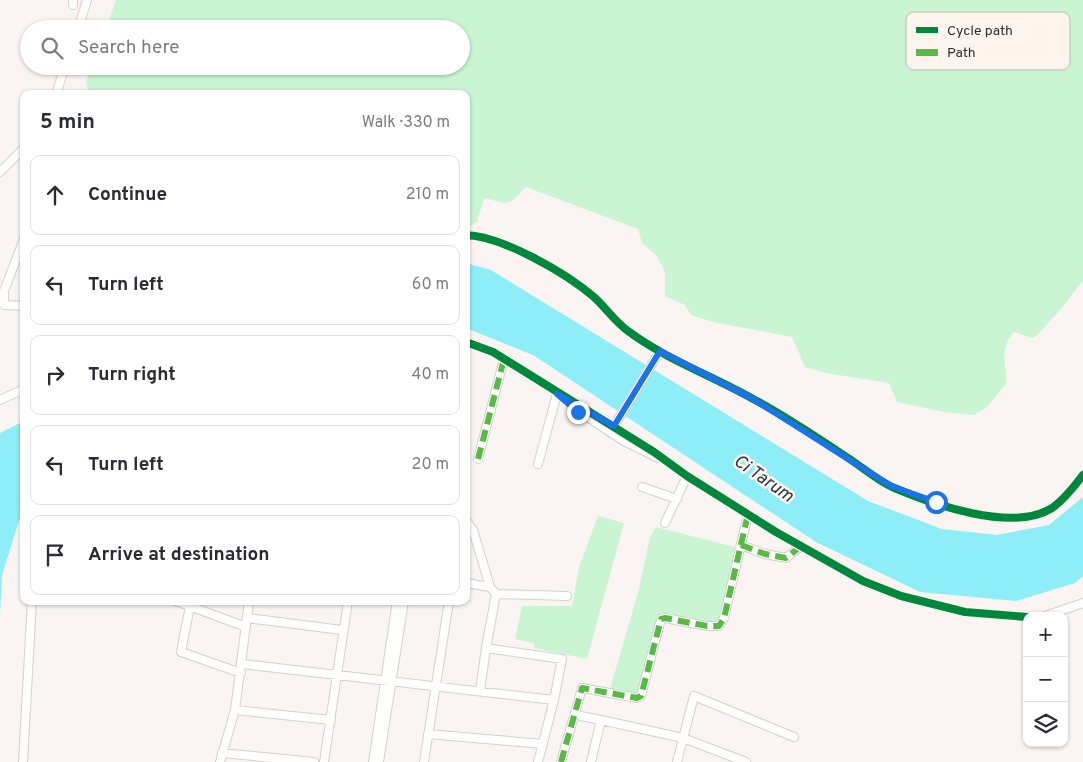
<!DOCTYPE html>
<html lang="en">
<head>
<meta charset="utf-8">
<style>
  :root { --surface:#fff; --page:#f2f2f3; --text:#2b2b33; --muted:#7c7c81; --line:#e1e1e2 }
  body { margin:0; font-family:Overpass,sans-serif; background:var(--page); color:var(--text) }
  .controls { position:absolute; right:15px; bottom:15px; display:grid; overflow:hidden; border-radius:10px; box-shadow:0 1px 4px #0004 }
  .controls button { width:45px; height:45px; display:grid; place-items:center; padding:0; border:0; border-bottom:1px solid var(--line); background:var(--surface); color:var(--text); font:25px sans-serif }
  .stop { position:absolute; width:15px; height:15px; margin:-11px; border:4px solid #1a73e8; border-radius:50%; background:#fff }
  .stop.end { background:#1a73e8; border-color:#fff; box-shadow:0 1px 5px #0008 }
  .list { margin:0; padding:0; list-style:none }
  h2 { display:flex; justify-content:space-between; align-items:center; height:65px; margin:0; padding:0 20px; font-size:21px }
  h2 small { font-size:16px; font-weight:400; color:var(--muted) }
  .list li { display:grid; grid-template-columns:32px 1fr auto; gap:15px; align-items:center; box-sizing:border-box; height:80px; margin:0 10px 10px; padding:0 10px; border:1px solid var(--line); border-radius:10px }
  .list b { display:block; font-size:19px; white-space:nowrap }
  .list em { font-size:16px; font-style:normal; color:var(--muted) }
  .icon { flex:none; width:28px; height:28px; fill:none; stroke:currentColor; stroke-width:2; stroke-linecap:round; stroke-linejoin:round }
  .map { position:relative; flex:none; width:1083px; height:762px; overflow:hidden }
  .search { position:absolute; background:var(--surface); box-shadow:0 1px 4px #0004; left:20px; top:20px; width:450px; height:55px; display:flex; align-items:center; gap:12px; box-sizing:border-box; padding:0 18px; border-radius:28px; color:var(--muted); font-size:19px }
  .panel { position:absolute; background:var(--surface); box-shadow:0 1px 4px #0004; left:20px; top:90px; width:450px; height:515px; border-radius:10px }
  .map>svg:first-child { display:block }
  .green { fill:#c9f5d2 }
  .water { fill:#8eeef8 }
  .lines { fill:none; stroke-linecap:round; stroke-linejoin:round }
  .minor-casing { stroke:#d3d0cd; stroke-width:10 }
  .minor { stroke:#fefefd; stroke-width:8 }
  .quiet { stroke:#58b947; stroke-width:6; stroke-dasharray:12 6; stroke-linecap:butt }
  .cycleway-casing { stroke:#fdf5ee; stroke-width:11 }
  .cycleway { stroke:#00873e; stroke-width:8 }
  .route { stroke:#1a73e8; stroke-width:6 }
  .labels { text-anchor:middle; stroke-width:5; stroke-linejoin:round; paint-order:stroke }
  .water-label { font-size:18px; font-style:italic; fill:#21393c; stroke:#fdf5ee }
  .key { fill:#fdf5ee; stroke:#bfb9b3; stroke-width:1 }
  .key-label { font-size:14px; fill:#2f2c2a }
</style>
</head>
<body>
<div class="map">
<svg width="1083" height="762" viewBox="0 0 1083 762">
  <rect width="100%" height="100%" fill="#faf5f2"/>
  <path class="green" d="M116 0H1083V280L1062 308 1036 336 1032 338 1014 332C1000 347 1005 363 1007 382L987 407 974 415 944 412 897 402 889 383 826 373 805 367 792 337 713 322 691 315 685 305 665 296V272L657 256 642 243 638 229 526 187C506 208 511 204 484 198L477 222 466 227V94H96L88 90 86 82 92 66H461V29H106Z
    M598 516 624 523 587 659 534 648V643L515 639 522 606H572L579 567Z
    M656 527 735 547 726 595 718 624 660 615 638 695 610 689 639 589 650 537Z"/>
  <path class="water" d="M466 263 491 270 868 501 942 529 997 535 1049 525 1083 497V576L1075 583 1016 601 920 592 816 542 533 355 466 328Z
    M24 421V505L2 575 0 615V433Z"/>
  <g class="lines">
    <g class="minor-casing">
      <path id="minor" d="M73 5V0
        M78 29 87 0
        M56 94 65 66
        M0 172 24 148
        M466 235C502 236 566 273 594 297 606 308 615 322 628 331 667 360 713 376 755 400 787 417 818 438 848 458 862 467 877 480 892 487 932 504 1012 533 1052 508 1064 500 1074 487 1083 475
        M24 239 4 291V305L24 306
        M466 342 493 352 654 452 687 476 776 532 863 581 901 596 965 612 1027 617
        M0 400 24 389
        M571 406 622 440 658 458
        M614 426 660 351
        M478 459 504 359
        M538 464 557 394 561 397
        M642 487 677 499
        M466 520 473 530 490 587
        M665 523 687 476
        M741 545 765 554 786 558 801 546
        M496 594 567 596
        M176 601 246 627
        M191 601 181 652 241 673
        M1045 616 1083 603
        M247 618 342 630
        M242 664 554 700 562 659 486 648 496 594 490 587 466 583
        M480 691 486 648
        M235 710 331 720
        M581 716 601 720
        M428 734 543 744
        M222 753 314 762
        M23 762 32 601
        M220 762 235 710 249 601
        M324 762 348 601
        M373 762 397 601
        M379 762 404 601
        M424 762 449 601
        M538 762 554 700
        M561 762 582 688 637 698 641 696 661 619 665 618 707 626H719L724 618 748 514
        M591 762 601 720 683 738 746 762
        M677 762 694 696 794 737"/>
    </g>
    <use href="#minor" class="minor"/>
    <path class="quiet" d="M478 459 504 359
      M741 545 765 554 786 558 801 546
      M561 762 582 688 637 698 641 696 661 619 665 618 707 626H719L724 618 748 514"/>
    <g class="cycleway-casing">
      <path id="cycleway" d="M466 235C502 236 566 273 594 297 606 308 615 322 628 331 667 360 713 376 755 400 787 417 818 438 848 458 862 467 877 480 892 487 932 504 1012 533 1052 508 1064 500 1074 487 1083 475
        M466 342 493 352 654 452 687 476 776 532 863 581 901 596 965 612 1027 617"/>
    </g>
    <use href="#cycleway" class="cycleway"/>
  </g>
  <g class="lines">
    <path class="route" d="M578 412 557 394 614 426 660 351 755 400 891 486 936 502"/>
  </g>
  <g class="labels">
    <g class="water-label">
      <text transform="translate(764 478) rotate(35)" y="6">Ci Tarum</text>
    </g>
  </g>
  <rect x="906" y="12" width="164" height="58" rx="8" class="key"/>
  <rect x="916" y="27" width="22" height="6" fill="#00873e"/>
  <rect x="916" y="49" width="22" height="7" fill="#58b947"/>
  <g class="key-label">
    <text x="947" y="35">Cycle path</text>
    <text x="947" y="57">Path</text>
  </g>
</svg>
<div class="controls">
<button>+</button>
<button>−</button>
<button><svg class="icon" aria-label="layers" viewBox="0 0 24 24"><path d="M12 4l9 5-9 5-9-5zM3 14l9 5 9-5"/></svg></button>
</div>
<div class="stop" style="left:936px;top:502px"></div>
<div class="stop end" style="left:578px;top:412px"></div>
<div class="search"><svg class="icon" aria-label="search" viewBox="0 0 24 24"><circle cx="10" cy="10" r="6"/><path d="M15 15l6 6"/></svg>Search here</div>
<section class="panel">
<h2>5 min<small>Walk · 330 m</small></h2>
<ul class="list">
<li><svg class="icon" aria-label="ahead" viewBox="0 0 24 24"><path d="M12 20V5M6 11l6-6 6 6"/></svg><div><b>Continue</b></div><em>210 m</em></li>
<li><svg class="icon" aria-label="left" viewBox="0 0 24 24"><path d="M17 20v-9H6M10 6l-5 5 5 5"/></svg><div><b>Turn left</b></div><em>60 m</em></li>
<li><svg class="icon" aria-label="right" viewBox="0 0 24 24"><path d="M7 20v-9h11M14 6l5 5-5 5"/></svg><div><b>Turn right</b></div><em>40 m</em></li>
<li><svg class="icon" aria-label="left" viewBox="0 0 24 24"><path d="M17 20v-9H6M10 6l-5 5 5 5"/></svg><div><b>Turn left</b></div><em>20 m</em></li>
<li><svg class="icon" aria-label="arrive" viewBox="0 0 24 24"><path d="M6 21V4h12l-3 4 3 4H6"/></svg><div><b>Arrive at destination</b></div></li>
</ul>
</section>
</div>
</body>
</html>
